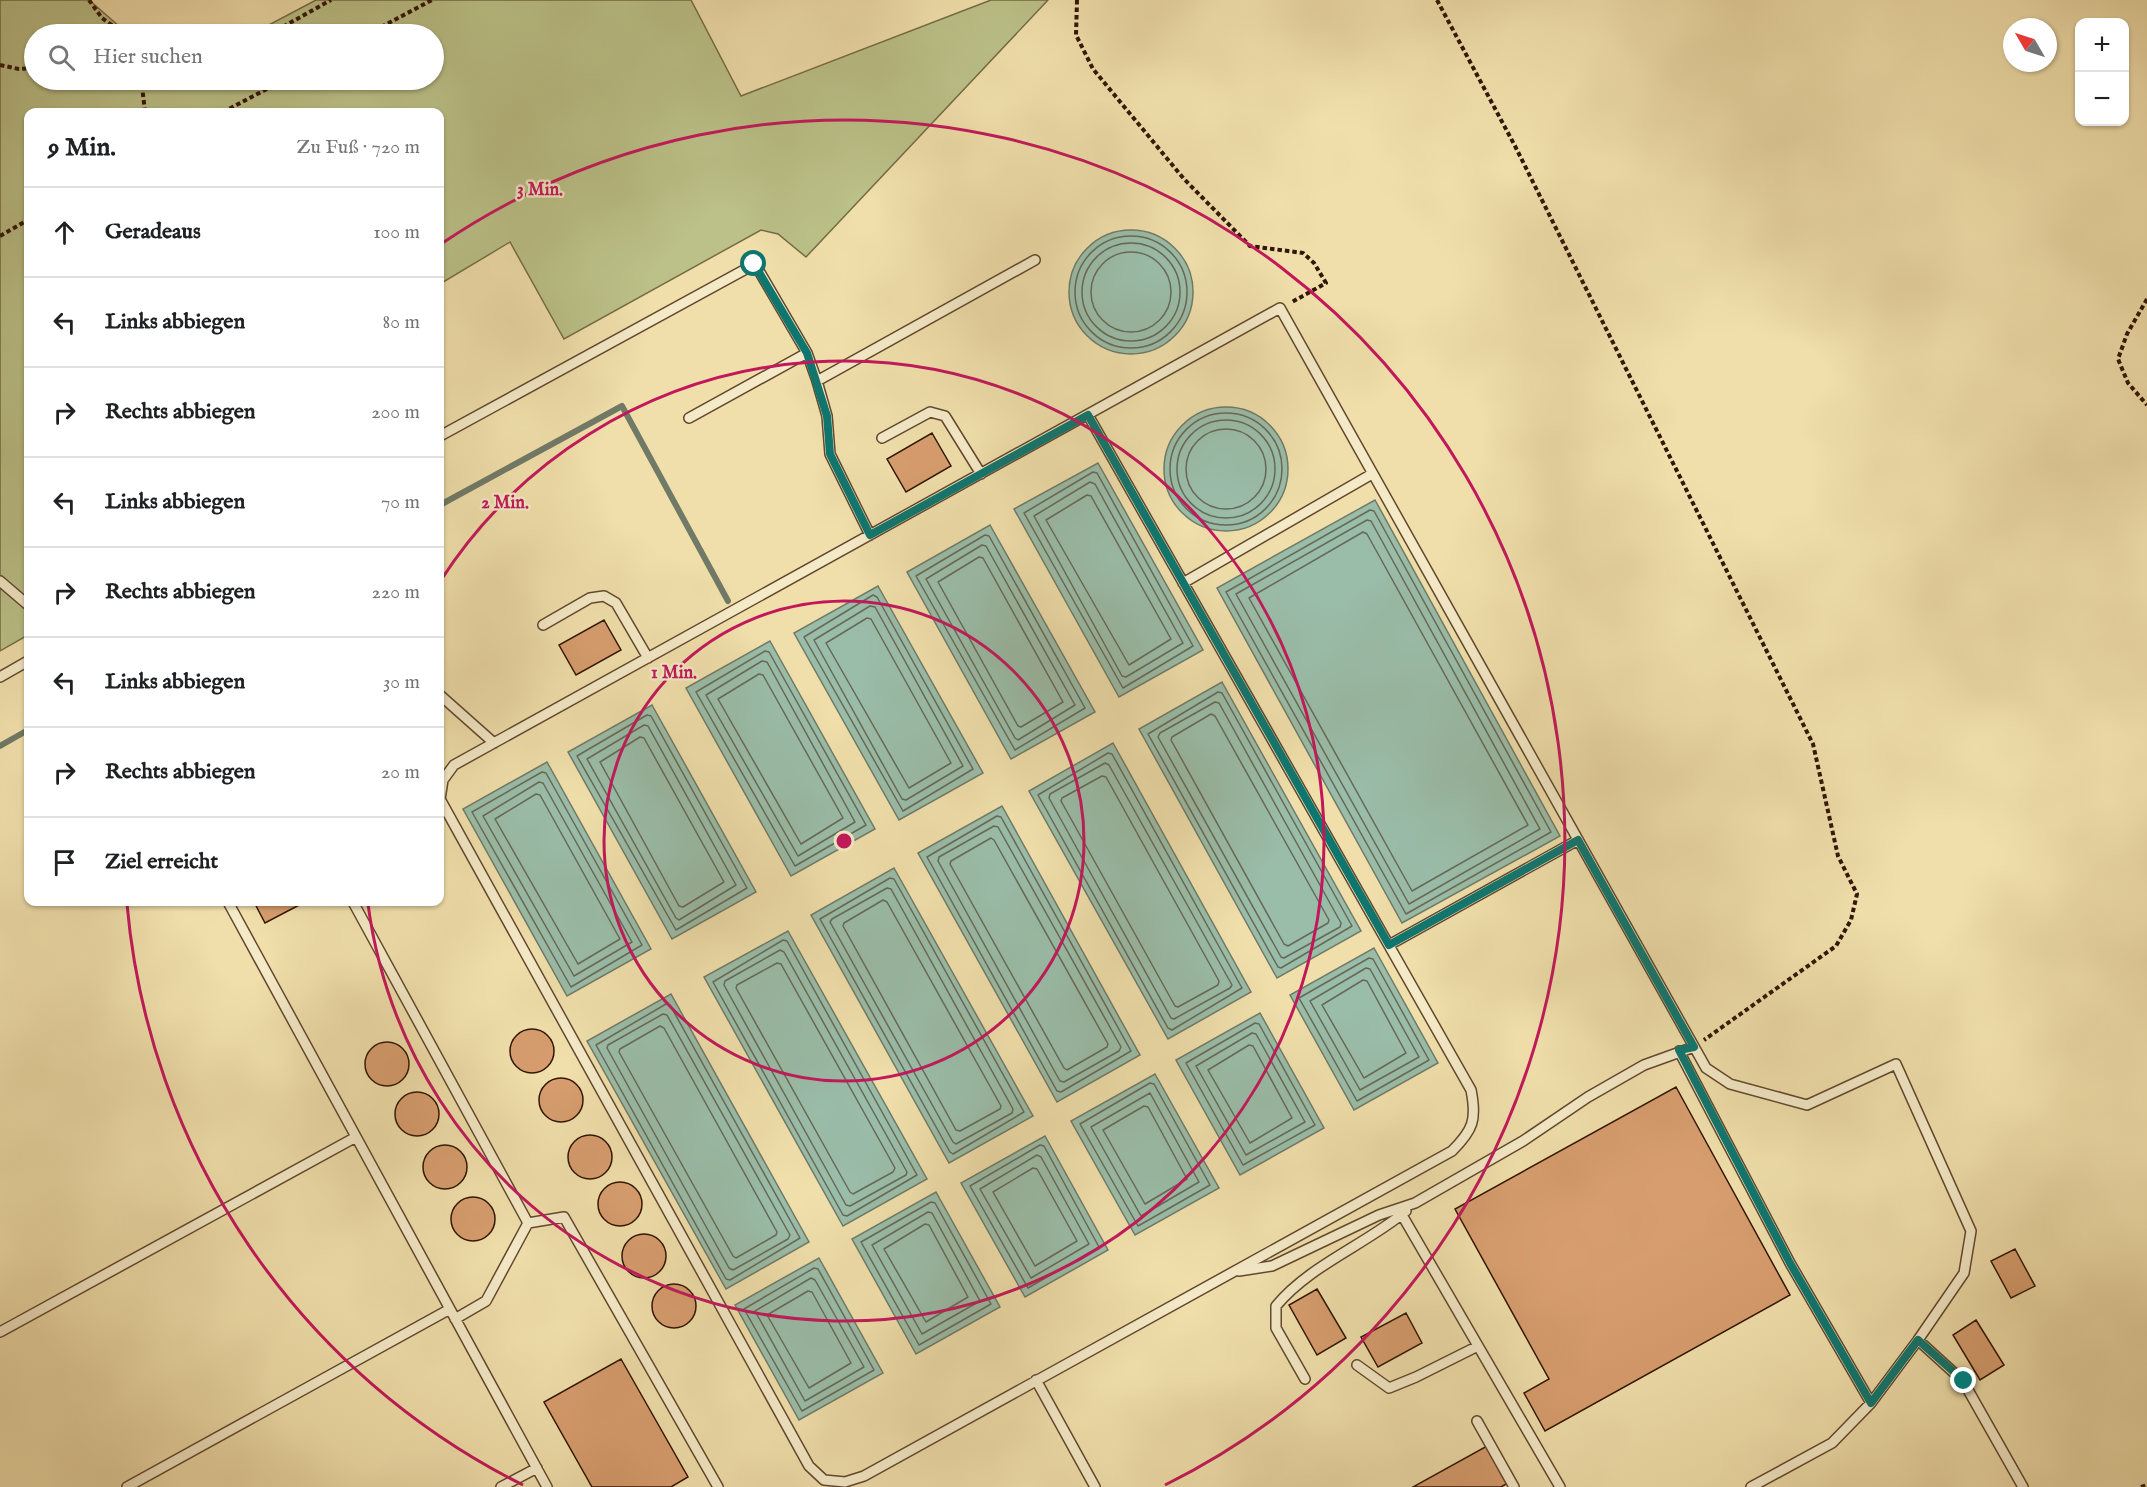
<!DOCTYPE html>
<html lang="de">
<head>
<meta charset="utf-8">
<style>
  :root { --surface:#fff; --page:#f6f6f6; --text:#202124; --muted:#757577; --line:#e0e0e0 }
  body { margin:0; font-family:"IM FELL English",serif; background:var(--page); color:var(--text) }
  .controls { position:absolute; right:18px; top:18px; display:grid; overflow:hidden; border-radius:12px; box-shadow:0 2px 4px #0004 }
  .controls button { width:54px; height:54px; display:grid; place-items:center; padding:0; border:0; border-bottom:2px solid var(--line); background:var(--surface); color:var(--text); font:30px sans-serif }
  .compass { position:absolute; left:2003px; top:18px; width:54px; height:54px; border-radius:50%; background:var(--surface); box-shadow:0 2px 4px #0004; rotate:309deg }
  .stop { position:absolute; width:18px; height:18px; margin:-14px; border:4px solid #0f766e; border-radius:50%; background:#fff }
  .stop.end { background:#0f766e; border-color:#fff; box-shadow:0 2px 6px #0008 }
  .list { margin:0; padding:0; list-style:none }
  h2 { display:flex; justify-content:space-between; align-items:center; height:78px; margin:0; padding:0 24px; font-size:26px }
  h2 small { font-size:20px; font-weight:400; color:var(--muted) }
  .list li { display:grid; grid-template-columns:39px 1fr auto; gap:18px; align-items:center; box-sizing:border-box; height:90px; padding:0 24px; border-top:2px solid var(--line) }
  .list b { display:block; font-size:22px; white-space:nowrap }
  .list em { font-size:20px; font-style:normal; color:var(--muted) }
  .icon { flex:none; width:33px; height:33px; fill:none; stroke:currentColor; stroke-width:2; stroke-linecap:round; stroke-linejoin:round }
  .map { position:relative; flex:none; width:2147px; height:1487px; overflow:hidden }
  .search { position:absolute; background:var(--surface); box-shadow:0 2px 4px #0004; left:24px; top:24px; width:420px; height:66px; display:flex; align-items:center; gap:15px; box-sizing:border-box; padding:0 21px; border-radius:33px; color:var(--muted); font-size:22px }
  .panel { position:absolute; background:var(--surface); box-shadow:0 2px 4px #0004; left:24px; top:108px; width:420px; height:798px; border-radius:12px }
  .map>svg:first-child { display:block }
  .green { fill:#bbc188; stroke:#766b46; stroke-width:1.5 }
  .water { fill:#9abda9; stroke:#707a67; stroke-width:1.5 }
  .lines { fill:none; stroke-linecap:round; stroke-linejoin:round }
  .shore { stroke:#666957; stroke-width:1.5 }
  .stream { stroke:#707a67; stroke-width:6 }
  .building { fill:#d79d6e; stroke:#311505; stroke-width:1.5 }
  .lane-casing { stroke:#61482e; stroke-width:12 }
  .path { stroke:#311505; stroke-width:4; stroke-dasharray:4.5 3; stroke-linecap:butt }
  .lane { stroke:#f5eac8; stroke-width:9 }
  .route { stroke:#0f766e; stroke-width:8 }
  .ring { fill:none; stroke:#c2185b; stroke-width:3 }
  .centre { fill:#c2185b; stroke:#f5eac8; stroke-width:3 }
  .ring-label { font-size:18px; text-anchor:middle; font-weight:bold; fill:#c2185b; stroke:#f5eac8; stroke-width:4.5; stroke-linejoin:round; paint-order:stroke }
</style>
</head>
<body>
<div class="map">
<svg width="2147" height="1487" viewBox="0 0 2147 1487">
  <rect width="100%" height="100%" fill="#f0dfab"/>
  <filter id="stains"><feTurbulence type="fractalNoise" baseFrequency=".00333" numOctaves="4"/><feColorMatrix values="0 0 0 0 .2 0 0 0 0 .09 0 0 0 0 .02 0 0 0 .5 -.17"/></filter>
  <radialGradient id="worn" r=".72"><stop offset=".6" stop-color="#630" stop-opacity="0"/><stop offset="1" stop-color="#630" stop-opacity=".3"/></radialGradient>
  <path class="green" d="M0 0H89L128 34H34V80H434V34H252L316 0H691L741 96 991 0H1048L806 257 778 234 761 230 564 339 510 242 440 284V112H28V635L0 651Z"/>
  <path class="water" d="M1069 292a62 62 0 1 1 124 0a62 62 0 1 1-124 0Z
    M1164 469a62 62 0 1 1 124 0a62 62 0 1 1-124 0Z
    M1098 463 1203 650 1119 697 1014 509Z
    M1375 500 1560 836 1402 923 1217 588Z
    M990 525 1095 712 1011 759 907 572Z
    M878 586 983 773 899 820 794 633Z
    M770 641 875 829 791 876 686 688Z
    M1222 682 1361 931 1277 978 1139 729Z
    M652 705 756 892 672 939 568 752Z
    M1113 743 1251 992 1168 1039 1029 791Z
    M547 762 651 949 567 996 463 809Z
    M1002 806 1140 1055 1057 1102 918 853Z
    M894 868 1033 1116 949 1163 811 915Z
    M788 931 927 1179 843 1226 704 977Z
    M1374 948 1438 1063 1354 1110 1290 995Z
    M671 994 809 1242 726 1289 587 1041Z
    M1260 1013 1324 1128 1240 1175 1176 1060Z
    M1155 1074 1219 1188 1135 1235 1071 1121Z
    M1045 1136 1108 1250 1025 1297 961 1183Z
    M936 1192 1000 1307 916 1354 852 1239Z
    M819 1258 883 1373 799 1420 735 1305Z"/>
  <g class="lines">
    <path class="shore" d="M1075 292a56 56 0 1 1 112 0a56 56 0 1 1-112 0Z
      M1082 292a49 49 0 1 1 98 0a49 49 0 1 1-98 0Z
      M1091 292a40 40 0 1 1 80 0a40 40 0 1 1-80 0Z
      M1170 469a56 56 0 1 1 112 0a56 56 0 1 1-112 0Z
      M1177 469a49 49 0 1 1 98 0a49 49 0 1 1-98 0Z
      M1186 469a40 40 0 1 1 80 0a40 40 0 1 1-80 0Z
      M1093 472 1097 473 1193 646 1123 688 1024 513Z
      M1090 482 1095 484 1183 643 1126 677 1122 676 1034 516Z
      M1087 495 1091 496 1171 639 1129 665 1046 520Z
      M1370 510 1374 511 1551 832 1406 914 1226 592Z
      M1367 520 1371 521 1540 829 1409 904 1236 594Z
      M1363 532 1367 534 1528 825 1412 891 1249 598Z
      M985 535 989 536 1085 708 1015 750 916 576Z
      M982 545 986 546 1075 705 1018 740 1015 738 926 579Z
      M979 557 983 558 1063 702 1021 727 1018 726 938 582Z
      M873 595 877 597 973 769 903 811 804 637Z
      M870 606 875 607 963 766 906 800 902 799 814 640Z
      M867 618 871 619 951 763 909 788 826 643Z
      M765 651 769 652 866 825 795 866 696 692Z
      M762 661 767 662 855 822 798 856 706 695Z
      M759 674 763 675 843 818 801 844 718 699Z
      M1218 692 1222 693 1352 926 1281 968 1278 967 1148 734Z
      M1215 702 1219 703 1341 923 1340 927 1284 958 1281 957 1158 737 1160 733Z
      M1211 714 1215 716 1329 920 1328 923 1288 946 1284 944 1171 740 1172 737Z
      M647 715 651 716 747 888 676 930 577 756Z
      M644 725 648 726 736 885 679 920 676 918 587 759Z
      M640 737 644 738 724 882 683 907 679 906 600 762Z
      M1108 753 1112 754 1242 988 1172 1030 1168 1028 1038 795Z
      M1105 763 1109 765 1232 985 1230 988 1174 1019 1171 1018 1049 798 1050 794Z
      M542 772 546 773 642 945 571 987 472 812Z
      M1102 776 1106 777 1219 981 1218 985 1178 1007 1175 1006 1061 801 1062 798Z
      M539 782 543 783 632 942 574 976 483 816Z
      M536 794 540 795 620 939 578 964 495 819Z
      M997 816 1001 817 1131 1051 1061 1092 1057 1091 927 857Z
      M994 826 998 827 1121 1047 1119 1051 1064 1082 1060 1081 938 861 939 857Z
      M991 838 994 840 1108 1044 1107 1047 1067 1070 1064 1068 950 864 951 861Z
      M890 878 894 879 1024 1112 953 1154 950 1152 820 919Z
      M887 888 891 889 1013 1109 1012 1113 956 1144 953 1142 830 922 832 919Z
      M883 900 887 902 1001 1106 1000 1109 960 1131 956 1130 843 926 844 923Z
      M783 940 787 941 917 1175 847 1216 843 1215 713 982Z
      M780 950 784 952 907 1172 906 1175 850 1206 846 1205 724 985 725 981Z
      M1369 958 1373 959 1429 1060 1357 1101 1299 998Z
      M777 963 781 964 895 1168 893 1172 853 1194 850 1192 736 988 737 985Z
      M1366 968 1370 969 1419 1057 1360 1090 1310 1001Z
      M1363 980 1367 981 1406 1053 1364 1078 1322 1005Z
      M666 1004 670 1005 800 1238 730 1280 726 1279 596 1045Z
      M663 1014 667 1015 790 1235 788 1239 733 1270 729 1268 607 1048 608 1045Z
      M1255 1023 1259 1024 1315 1125 1243 1165 1186 1063Z
      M660 1026 664 1028 777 1232 776 1235 736 1258 733 1256 619 1052 620 1049Z
      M1252 1033 1256 1034 1305 1122 1246 1155 1196 1066Z
      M1249 1045 1253 1046 1292 1118 1250 1143 1208 1070Z
      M1150 1083 1154 1084 1210 1185 1138 1226 1080 1124Z
      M1150 1093 1199 1182 1141 1216 1091 1127Z
      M1144 1106 1148 1107 1187 1179 1145 1204 1103 1130Z
      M1040 1145 1044 1146 1099 1247 1028 1288 970 1186Z
      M1037 1155 1041 1157 1089 1244 1031 1278 980 1189Z
      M1033 1168 1037 1169 1077 1241 1035 1266 993 1192Z
      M931 1202 935 1203 991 1304 919 1345 861 1242Z
      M928 1212 932 1213 980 1301 922 1334 872 1245Z
      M925 1224 929 1225 968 1297 926 1322 884 1249Z
      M814 1268 818 1269 874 1370 802 1411 744 1309Z
      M811 1278 815 1280 864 1367 805 1401 755 1311Z
      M808 1291 812 1292 851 1363 809 1388 767 1315Z"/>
    <path class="stream" d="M440 505 622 406 728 601
      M0 746 28 730"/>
  </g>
  <path class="building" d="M932 433 951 466 906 492 887 459Z
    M604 620 621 650 576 675 559 645Z
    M254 902H305L265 923Z
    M510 1051a22 22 0 1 1 44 0a22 22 0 1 1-44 0Z
    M365 1064a22 22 0 1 1 44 0a22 22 0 1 1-44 0Z
    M539 1100a22 22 0 1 1 44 0a22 22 0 1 1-44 0Z
    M1676 1087 1790 1295 1545 1431 1524 1393 1549 1379 1455 1209Z
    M395 1114a22 22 0 1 1 44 0a22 22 0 1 1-44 0Z
    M568 1157a22 22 0 1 1 44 0a22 22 0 1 1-44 0Z
    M423 1167a22 22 0 1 1 44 0a22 22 0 1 1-44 0Z
    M598 1204a22 22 0 1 1 44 0a22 22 0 1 1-44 0Z
    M451 1219a22 22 0 1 1 44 0a22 22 0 1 1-44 0Z
    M622 1256a22 22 0 1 1 44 0a22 22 0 1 1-44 0Z
    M2015 1249 2035 1286 2011 1298 1991 1261Z
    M652 1306a22 22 0 1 1 44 0a22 22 0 1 1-44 0Z
    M1317 1289 1346 1338 1317 1355 1289 1305Z
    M1406 1313 1422 1343 1378 1367 1361 1337Z
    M1976 1320 2004 1365 1980 1380 1953 1335Z
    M621 1359 688 1477 671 1487H592L544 1402Z
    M1487 1446 1508 1483 1501 1487H1413Z"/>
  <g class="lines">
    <g class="lane-casing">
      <path id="lane" d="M817 381 827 416 830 454 870 535
        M1088 415 1471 1090C1477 1120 1473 1130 1452 1151L864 1476 845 1482 824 1480 809 1466 440 799 443 780 454 765 1280 308 1706 1068 1730 1084 1807 1105 1896 1064 1971 1231 1964 1273 1918 1340
        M689 418 807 353
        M440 436 755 264 807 353 817 381 1035 260
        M882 438 930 412 945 416 981 474
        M0 581 28 605
        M1183 583 1372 474
        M543 625 590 598 604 596 616 603 648 658
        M0 677 28 661
        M440 695 494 743
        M228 902 547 1487
        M353 902 528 1223
        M1389 945 1578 840
        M1679 1051 1790 1263 1871 1403
        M1402 1215 1560 1487
        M1239 1271 1272 1266 1379 1215 1415 1203 1523 1141 1588 1097 1644 1065 1694 1047
        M455 1319 486 1301 528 1223 564 1217 718 1487
        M0 1332 356 1137
        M1357 1365 1389 1388 1416 1377 1478 1346
        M1305 1379 1276 1328V1306C1310 1265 1365 1245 1406 1211
        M1036 1380 1095 1487
        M1477 1421 1514 1487
        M127 1487 450 1309
        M501 1487 537 1468
        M1751 1487 1832 1443 1871 1403 1918 1340 1963 1381 2023 1487"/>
    </g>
    <path class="path" d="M89 0 102 18 124 34
      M1077 0 1076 35 1093 69 1184 179 1250 246 1303 253 1314 263 1326 283 1292 302
      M1437 0 1515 146 1813 744 1838 856 1857 894 1851 920 1836 946 1704 1040
      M270 34 331 0
      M368 34 432 0
      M0 65 19 69 34 68
      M145 112 142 86 146 80
      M223 112 284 80
      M0 236 28 220
      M2147 299 2127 334 2118 359 2128 383 2147 405
      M2141 1487 2147 1485"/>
    <use href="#lane" class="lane"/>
  </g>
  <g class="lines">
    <path class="route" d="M754 264 807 353 827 416 830 454 870 535 1088 415 1389 945 1578 840 1694 1047 1679 1050 1790 1263 1871 1403 1918 1340 1964 1381"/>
  </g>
  <g class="ring">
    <circle cx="844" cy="841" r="240"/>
    <path d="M441 580A480 480 0 1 1 368 904"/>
    <path d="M523 1485A720 720 0 0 1 127 904M441 244A720 720 0 1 1 1165 1485"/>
  </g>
  <circle cx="844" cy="841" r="9" class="centre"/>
  <g class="ring-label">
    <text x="540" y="195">3 Min.</text>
    <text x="505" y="508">2 Min.</text>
    <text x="674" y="678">1 Min.</text>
  </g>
  <rect width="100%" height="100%" filter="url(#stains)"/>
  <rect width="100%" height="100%" fill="url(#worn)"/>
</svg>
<div class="controls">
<button>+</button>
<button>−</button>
</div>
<svg class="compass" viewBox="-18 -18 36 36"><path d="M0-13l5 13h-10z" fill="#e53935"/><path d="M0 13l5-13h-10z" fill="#757577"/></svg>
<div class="stop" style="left:754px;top:264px"></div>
<div class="stop end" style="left:1964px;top:1381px"></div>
<div class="search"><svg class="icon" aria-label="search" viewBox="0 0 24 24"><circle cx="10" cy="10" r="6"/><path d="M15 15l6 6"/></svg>Hier suchen</div>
<section class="panel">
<h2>9 Min.<small>Zu Fuß · 720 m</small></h2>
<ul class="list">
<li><svg class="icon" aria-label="ahead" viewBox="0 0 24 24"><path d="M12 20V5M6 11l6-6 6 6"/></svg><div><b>Geradeaus</b></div><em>100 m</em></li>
<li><svg class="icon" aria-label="left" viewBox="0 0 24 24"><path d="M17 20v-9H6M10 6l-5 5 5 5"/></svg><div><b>Links abbiegen</b></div><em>80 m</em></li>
<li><svg class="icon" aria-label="right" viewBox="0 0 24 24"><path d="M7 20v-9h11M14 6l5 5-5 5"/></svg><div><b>Rechts abbiegen</b></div><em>200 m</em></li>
<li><svg class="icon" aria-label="left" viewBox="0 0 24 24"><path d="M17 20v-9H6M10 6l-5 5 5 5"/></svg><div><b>Links abbiegen</b></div><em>70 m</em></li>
<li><svg class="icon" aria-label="right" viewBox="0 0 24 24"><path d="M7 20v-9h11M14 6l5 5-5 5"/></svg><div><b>Rechts abbiegen</b></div><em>220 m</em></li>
<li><svg class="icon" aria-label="left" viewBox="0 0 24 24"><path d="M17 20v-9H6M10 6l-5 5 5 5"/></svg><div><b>Links abbiegen</b></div><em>30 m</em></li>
<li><svg class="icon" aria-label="right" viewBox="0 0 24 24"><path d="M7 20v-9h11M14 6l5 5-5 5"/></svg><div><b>Rechts abbiegen</b></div><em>20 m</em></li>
<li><svg class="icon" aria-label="arrive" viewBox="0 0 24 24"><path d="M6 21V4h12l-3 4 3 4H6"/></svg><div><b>Ziel erreicht</b></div></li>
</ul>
</section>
</div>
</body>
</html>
